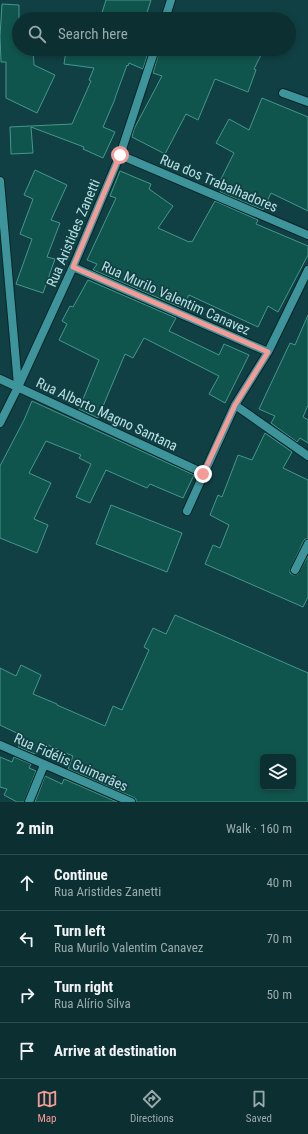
<!DOCTYPE html>
<html lang="en">
<head>
<meta charset="utf-8">
<style>
  :root { --surface:#0c3032; --page:#1a3c3e; --text:#f1f3f6; --muted:#9aa9ac; --line:#2c4b4d; --accent:#f59b97 }
  body { margin:0; font-family:"Roboto Condensed",sans-serif; background:var(--page); color:var(--text) }
  .controls { position:absolute; right:12px; bottom:12px; display:grid; overflow:hidden; border-radius:6px; box-shadow:0 2px 6px #0003 }
  .controls button { width:36px; height:36px; display:grid; place-items:center; padding:0; border:0; border-bottom:1px solid var(--line); background:var(--surface); color:var(--text); font:20px sans-serif }
  .stop { position:absolute; width:12px; height:12px; margin:-9px; border:3px solid #f59b97; border-radius:50%; background:#fff }
  .stop.end { background:#f59b97; border-color:#fff; box-shadow:0 1px 4px #0008 }
  .list { margin:0; padding:0; list-style:none }
  h2 { display:flex; justify-content:space-between; align-items:center; height:52px; margin:0; padding:0 16px; font-size:17px }
  h2 small { font-size:13px; font-weight:400; color:var(--muted) }
  .list li { display:grid; grid-template-columns:26px 1fr auto; gap:12px; align-items:center; box-sizing:border-box; height:56px; padding:0 16px; border-top:1px solid var(--line) }
  .list b { display:block; font-size:15px; white-space:nowrap }
  .list p { margin:0; font-size:13px; white-space:nowrap; color:var(--muted) }
  .list em { font-size:13px; font-style:normal; color:var(--muted) }
  .icon { flex:none; width:22px; height:22px; fill:none; stroke:currentColor; stroke-width:2; stroke-linecap:round; stroke-linejoin:round }
  .map { position:relative; flex:none; width:308px; height:802px; overflow:hidden }
  .search { position:absolute; background:var(--surface); box-shadow:0 2px 6px #0003; left:12px; right:12px; top:12px; height:44px; display:flex; align-items:center; gap:10px; box-sizing:border-box; padding:0 14px; border-radius:22px; color:var(--muted); font-size:15px }
  .sheet { height:276px; background:var(--surface) }
  nav { display:flex; justify-content:space-around; align-items:center; box-sizing:border-box; height:56px; border-top:1px solid var(--line); background:var(--surface); font-size:11px; color:var(--muted) }
  nav a { display:grid; justify-items:center; gap:2px }
  nav .on { color:var(--accent) }
  .map>svg:first-child { display:block }
  .building { fill:#10554d; stroke:#44978b; fill-rule:evenodd }
  .lines { fill:none; stroke-linecap:round; stroke-linejoin:round }
  .minor-casing { stroke:#082426; stroke-width:10 }
  .minor { stroke:#3d949b; stroke-width:8 }
  .route { stroke:#f59b97; stroke-width:5 }
  .labels { text-anchor:middle; stroke-width:3.5; stroke-linejoin:round; paint-order:stroke }
  .street-label { font-size:14px; fill:#b9e0e4; stroke:#104043 }
</style>
</head>
<body>
<div class="map">
<svg width="308" height="802" viewBox="0 0 308 802">
  <rect width="100%" height="100%" fill="#104043"/>
  <path class="building" d="M106 0H151L145 19H100Z
    M2 4 19 5V49H33L34 65 55 75 37 113 6 98V62H1L0 36Z
    M85 49H149L143 69 129 63 128 66 127 65 115 98V99L103 127 115 132 103 158 83 149 84 147 31 127 33 153 11 154 10 127 72 124 91 81 89 80 94 68 64 64 66 50 84 52Z
    M160 49H264L254 69 256 70 248 92 215 79 198 120 186 114 165 154 132 137 134 129 162 76 153 73Z
    M262 98 308 117V211L271 193 263 210 220 192 224 185 219 183 234 153 216 143 229 119 249 130Z
    M35 170 67 185 51 220 60 223 47 257 55 259 43 293 16 284 32 239 20 234 33 199 24 195Z
    M120 171 151 184 149 189 173 206 158 228 189 242 190 241 192 242 215 201 258 220 256 224 308 246V255L278 312 268 306 258 327 189 295 182 308 93 270 97 264 87 260 116 198 110 196Z
    M88 280 176 318 169 331 219 355 224 344 249 355 225 403 209 394 219 376 144 338 133 358 125 354 98 418 79 409 99 360 59 340 67 324 62 321 70 306 73 307Z
    M308 315V405L303 417 308 420V443L300 438 297 442 271 423 275 416 259 409 290 343 295 345Z
    M32 401 194 475 183 498 150 484 147 488 106 470 90 503 76 497 91 464 79 458 81 455 46 441 29 473 51 483 34 519 48 525 37 553 0 538V466L24 420Z
    M265 433 292 452 283 468 308 480V539H305L303 542 290 570V573L293 575 298 574 308 556V597L303 607 205 564 213 545 220 548 229 525 210 515 218 495 222 497 238 455 252 460Z
    M111 505 182 533 167 572 96 544Z
    M175 615 308 673V802H136V799L133 797 68 769 73 756 41 742 35 754 18 747 23 736 0 725V668L16 676 21 665 41 675 33 694 57 704V705L105 726 113 706 122 710 149 650 144 647 153 628 166 634ZM263 757H293V787H263Z
    M0 757 12 762 14 757 31 764 29 768 36 771 24 802H17L4 795 7 789 0 787Z
    M45 776 62 784 64 779 117 802H35Z"/>
  <g class="lines">
    <g class="minor-casing">
      <path id="minor" d="M165 19 171 0
        M283 93 308 102
        M120 155 308 235
        M0 181 18 385
        M73 267 268 352
        M0 379 203 473
        M235 405 308 456
        M0 423 18 387 73 267 120 155 155 49
        M187 511 235 405 268 352 308 270
        M295 570 308 544
        M0 745 131 802
        M29 802 44 765"/>
    </g>
    <use href="#minor" class="minor"/>
  </g>
  <g class="lines">
    <path class="route" d="M120 155 73 267 268 352 235 405 203 474"/>
  </g>
  <g class="labels">
    <g class="street-label">
      <text transform="translate(219 183) rotate(23)" y="5">Rua dos Trabalhadores</text>
      <text transform="translate(73 233) rotate(-67)" y="5">Rua Aristides Zanetti</text>
      <text transform="translate(176 298) rotate(24)" y="5">Rua Murilo Valentim Canavez</text>
      <text transform="translate(107 414) rotate(25)" y="5">Rua Alberto Magno Santana</text>
      <text transform="translate(71 762) rotate(24)" y="5">Rua Fidélis Guimarães</text>
    </g>
  </g>
</svg>
<div class="controls">
<button><svg class="icon" aria-label="layers" viewBox="0 0 24 24"><path d="M12 4l9 5-9 5-9-5zM3 14l9 5 9-5"/></svg></button>
</div>
<div class="stop" style="left:120px;top:155px"></div>
<div class="stop end" style="left:203px;top:474px"></div>
<div class="search"><svg class="icon" aria-label="search" viewBox="0 0 24 24"><circle cx="10" cy="10" r="6"/><path d="M15 15l6 6"/></svg>Search here</div>
</div>
<section class="sheet">
<h2>2 min<small>Walk · 160 m</small></h2>
<ul class="list">
<li><svg class="icon" aria-label="ahead" viewBox="0 0 24 24"><path d="M12 20V5M6 11l6-6 6 6"/></svg><div><b>Continue</b><p>Rua Aristides Zanetti</p></div><em>40 m</em></li>
<li><svg class="icon" aria-label="left" viewBox="0 0 24 24"><path d="M17 20v-9H6M10 6l-5 5 5 5"/></svg><div><b>Turn left</b><p>Rua Murilo Valentim Canavez</p></div><em>70 m</em></li>
<li><svg class="icon" aria-label="right" viewBox="0 0 24 24"><path d="M7 20v-9h11M14 6l5 5-5 5"/></svg><div><b>Turn right</b><p>Rua Alírio Silva</p></div><em>50 m</em></li>
<li><svg class="icon" aria-label="arrive" viewBox="0 0 24 24"><path d="M6 21V4h12l-3 4 3 4H6"/></svg><div><b>Arrive at destination</b></div></li>
</ul>
</section>
<nav>
<a class="on"><svg class="icon" aria-label="map" viewBox="0 0 24 24"><path d="M3 6l6-2 6 2 6-2v14l-6 2-6-2-6 2zM9 4v14M15 6v14"/></svg>Map</a>
<a><svg class="icon" aria-label="directions" viewBox="0 0 24 24"><path d="M12 3l9 9-9 9-9-9zM9 14v-3h6M13 9l2 2-2 2"/></svg>Directions</a>
<a><svg class="icon" aria-label="saved" viewBox="0 0 24 24"><path d="M7 4h10v16l-5-4-5 4z"/></svg>Saved</a>
</nav>
</body>
</html>
